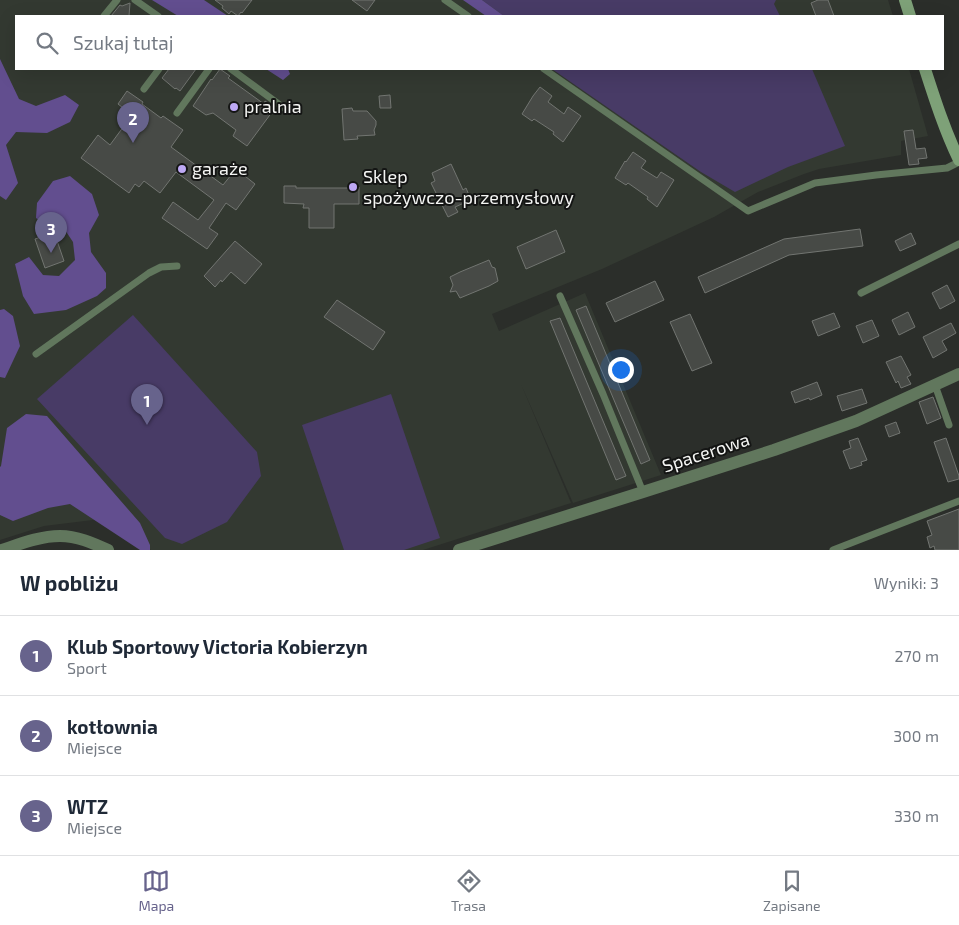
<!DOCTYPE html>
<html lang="pl">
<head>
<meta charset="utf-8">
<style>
  :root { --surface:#fff; --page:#f6f6f7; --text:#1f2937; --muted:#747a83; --line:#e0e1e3; --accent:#67638c }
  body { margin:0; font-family:"Exo 2",sans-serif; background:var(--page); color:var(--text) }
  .you { position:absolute; left:620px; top:369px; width:18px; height:18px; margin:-12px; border:4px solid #fff; border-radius:50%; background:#1a73e8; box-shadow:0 0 0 8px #1a73e833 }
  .badge { display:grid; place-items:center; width:32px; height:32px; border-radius:50%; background:var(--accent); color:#fff; font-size:16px; font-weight:700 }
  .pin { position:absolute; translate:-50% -41px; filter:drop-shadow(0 1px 2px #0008) }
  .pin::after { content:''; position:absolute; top:26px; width:18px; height:15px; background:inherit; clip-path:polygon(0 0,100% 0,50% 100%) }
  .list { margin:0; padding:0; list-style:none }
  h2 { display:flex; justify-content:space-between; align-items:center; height:65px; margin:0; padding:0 20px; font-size:21px }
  h2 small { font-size:16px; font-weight:400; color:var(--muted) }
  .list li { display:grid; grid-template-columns:32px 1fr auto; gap:15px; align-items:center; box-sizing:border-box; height:80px; padding:0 20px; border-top:1px solid var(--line) }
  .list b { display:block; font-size:19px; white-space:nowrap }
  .list p { margin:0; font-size:16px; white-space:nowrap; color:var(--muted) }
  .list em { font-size:16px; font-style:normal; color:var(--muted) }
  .icon { flex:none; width:28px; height:28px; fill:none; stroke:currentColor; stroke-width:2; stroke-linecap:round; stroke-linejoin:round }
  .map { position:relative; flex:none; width:959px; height:550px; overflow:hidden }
  .search { position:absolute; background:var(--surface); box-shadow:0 5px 20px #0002; left:15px; right:15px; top:15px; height:55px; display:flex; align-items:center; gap:12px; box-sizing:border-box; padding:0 18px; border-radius:0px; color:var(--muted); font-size:19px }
  .sheet { height:305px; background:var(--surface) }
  nav { display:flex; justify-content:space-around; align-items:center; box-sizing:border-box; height:70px; border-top:1px solid var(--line); background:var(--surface); font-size:14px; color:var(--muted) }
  nav a { display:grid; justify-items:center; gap:2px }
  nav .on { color:var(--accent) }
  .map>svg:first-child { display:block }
  .built { fill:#333931 }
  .green { fill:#483b66 }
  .forest { fill:#624e8f }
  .building { fill:#474a46; stroke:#727571 }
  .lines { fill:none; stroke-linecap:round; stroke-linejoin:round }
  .lane { stroke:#61775d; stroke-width:7 }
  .street { stroke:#61775d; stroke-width:12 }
  .secondary { stroke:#7ea178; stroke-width:12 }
  .poi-dot { fill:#bea9f5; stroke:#141514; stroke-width:2 }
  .labels { text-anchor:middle; stroke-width:4; stroke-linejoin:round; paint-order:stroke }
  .poi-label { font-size:18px; fill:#f4f5f3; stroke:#141514; text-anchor:start }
  .street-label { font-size:18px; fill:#f4f5f3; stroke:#141514 }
</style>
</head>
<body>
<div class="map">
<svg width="959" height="550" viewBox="0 0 959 550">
  <rect width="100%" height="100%" fill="#2b2e2a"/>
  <path class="built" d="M0 0H888L893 16H16V69H909L928 136 901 141V155L819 169 804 174 758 192 714 217 602 269 492 314 499 331 585 293 661 475 573 503 521 384 571 503 423 550H151L101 519 44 526 0 540Z"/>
  <path class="green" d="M482 0H776L774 4 780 16H504Z
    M552 69H812L845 146 788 167 735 192 701 172Z
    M133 315 257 452 261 476 227 522 182 544 165 538 37 399Z
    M391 394 440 538 404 550H344L302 425Z"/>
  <path class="forest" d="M152 0H204L228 16H178Z
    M463 0H482L504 16H486Z
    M0 59 19 99 36 106 65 95 79 105 70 122 47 133 16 132 6 145 18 183 6 200 0 196Z
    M266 69H288L290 74 283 80Z
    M70 176 92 194 99 215 89 233 91 252 106 273V288L97 296 66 310 34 314 23 296 15 264 29 257 43 275 59 276 75 260 73 242 63 227H49L36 218 37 203 53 181Z
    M4 309 13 316 20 346 5 378 0 377V310Z
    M26 414 47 416 140 523 150 545V550H140L70 504 48 508 13 521 0 515V467L1 466 7 428Z"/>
  <path class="building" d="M215 0H252L242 13 241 12 238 16 231 11 229 14 222 8 223 6Z
    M352 0H375L367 11Z
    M818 0H828L834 16H816L811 3Z
    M130 3 129 16H111L120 5 122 6Z
    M169 69H196L180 91 176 88 175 89 162 78Z
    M220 69 230 76 228 78 264 104 265 101 275 108 247 146 233 136 236 130 213 113 206 115 193 106 211 79 212 80Z
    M540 87 552 96 548 102 564 114 568 107 581 116 563 142 553 134 554 132 534 119 532 121 522 114 533 96Z
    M127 91 143 102 142 104 161 118 163 116 183 130 171 147 223 185 236 169 255 184 236 210 226 203 209 228 218 234 207 249 162 218 173 202 198 220 214 200 176 172 160 193 144 181 139 187 135 184 129 193 81 158 98 135 110 145 132 115 118 104Z
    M390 95 391 108H380L379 96Z
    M352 108 353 111H367L376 121V125L374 130 375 135 357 136 358 139 344 140 342 109Z
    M913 130 916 149 925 148 927 158 918 159 919 164 909 165 904 131Z
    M633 152 646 161 641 168 657 178 661 172 674 180 657 207 647 199 648 197 628 183 626 185 615 178 625 161 626 162Z
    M451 164 463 190 466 188 471 200 455 207 458 212 448 217 431 183 435 181 432 173Z
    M284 186H296V188H348V187H359V204H334V228H309V208H303L304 204 284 203Z
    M53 229 64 261 45 268 35 239 44 236 43 233Z
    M860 229 863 246 789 255 705 293 698 277 784 239Z
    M556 230 565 252 526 269 517 247Z
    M911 233 916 244 900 251 895 241Z
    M235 241 262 264 245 284 231 272 222 282 221 280 215 287 204 276Z
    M489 260 492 267 495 268 498 281 489 286 460 298 456 291 450 292 453 285 450 277 460 272Z
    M655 281 664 300 615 322 606 303Z
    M947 285 955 301 940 309 932 293Z
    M337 300 385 332 373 350 324 317Z
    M586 306 650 460 641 464 576 310Z
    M908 312 915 327 899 335 892 320Z
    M834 313 840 327 818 336 812 321Z
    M690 314 712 363 692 371 670 322Z
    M560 318 626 476 616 480 550 321Z
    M872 320 879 336 863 343 856 326Z
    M951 323 956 333 942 341 947 350 933 358 923 337Z
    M901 356 911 375 907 377 911 384 901 388 898 381 896 383 886 362Z
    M817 382 822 395 810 400 809 398 795 403 791 392Z
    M862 389 867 403 842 411 837 396Z
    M933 397 941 418 927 424 919 402Z
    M896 422 900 433 889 437 885 426Z
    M858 438 867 460 861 462 862 465 850 469 843 451 851 448 849 441Z
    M946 438 959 476V479L948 482 934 442Z
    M959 509V550H935L934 546 930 548 927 537 932 535 927 521Z"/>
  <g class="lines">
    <path class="lane" d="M135 0 158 16
      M445 0 468 16
      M104 16 117 0
      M231 69 284 108
      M544 69 748 211 815 183 876 175 947 168 959 162
      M144 89 159 69
      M177 113 209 69
      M861 293 959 244
      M560 296 603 394 643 492
      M36 354 149 273 161 267 177 266
      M935 385 949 425
      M833 550 959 501"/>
    <path class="street" d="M2 550C20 544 40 536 60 536 77 536 93 543 108 550
      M459 550 643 492 774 450 856 421 959 374"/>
    <path class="secondary" d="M905 0 910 16
      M925 69C935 100 945 131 959 160"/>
  </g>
  <g class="poi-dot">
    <circle cx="234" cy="107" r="5"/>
    <circle cx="182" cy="169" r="5"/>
    <circle cx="353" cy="187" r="5"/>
  </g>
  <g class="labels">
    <g class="poi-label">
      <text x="244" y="113">pralnia</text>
      <text x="192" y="175">garaże</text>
      <text x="363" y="183">Sklep<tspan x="363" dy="21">spożywczo-przemysłowy</tspan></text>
    </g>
    <g class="street-label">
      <text transform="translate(706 453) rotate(-18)" y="6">Spacerowa</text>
    </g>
  </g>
</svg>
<div class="you"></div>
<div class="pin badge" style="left:147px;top:425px">1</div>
<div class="pin badge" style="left:133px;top:143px">2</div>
<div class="pin badge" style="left:51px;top:253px">3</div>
<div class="search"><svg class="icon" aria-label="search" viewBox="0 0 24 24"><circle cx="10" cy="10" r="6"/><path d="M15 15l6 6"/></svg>Szukaj tutaj</div>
</div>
<section class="sheet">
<h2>W pobliżu<small>Wyniki: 3</small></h2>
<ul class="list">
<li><span class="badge">1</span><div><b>Klub Sportowy Victoria Kobierzyn</b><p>Sport</p></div><em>270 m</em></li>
<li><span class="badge">2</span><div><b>kotłownia</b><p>Miejsce</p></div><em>300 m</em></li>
<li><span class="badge">3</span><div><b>WTZ</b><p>Miejsce</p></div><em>330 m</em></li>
</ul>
</section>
<nav>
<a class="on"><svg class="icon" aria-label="map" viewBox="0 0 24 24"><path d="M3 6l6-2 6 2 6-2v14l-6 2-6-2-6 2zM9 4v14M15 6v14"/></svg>Mapa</a>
<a><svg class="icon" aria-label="directions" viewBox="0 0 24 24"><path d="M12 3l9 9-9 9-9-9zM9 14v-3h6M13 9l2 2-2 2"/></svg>Trasa</a>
<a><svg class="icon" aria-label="saved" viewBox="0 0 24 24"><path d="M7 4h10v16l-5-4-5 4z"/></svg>Zapisane</a>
</nav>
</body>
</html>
